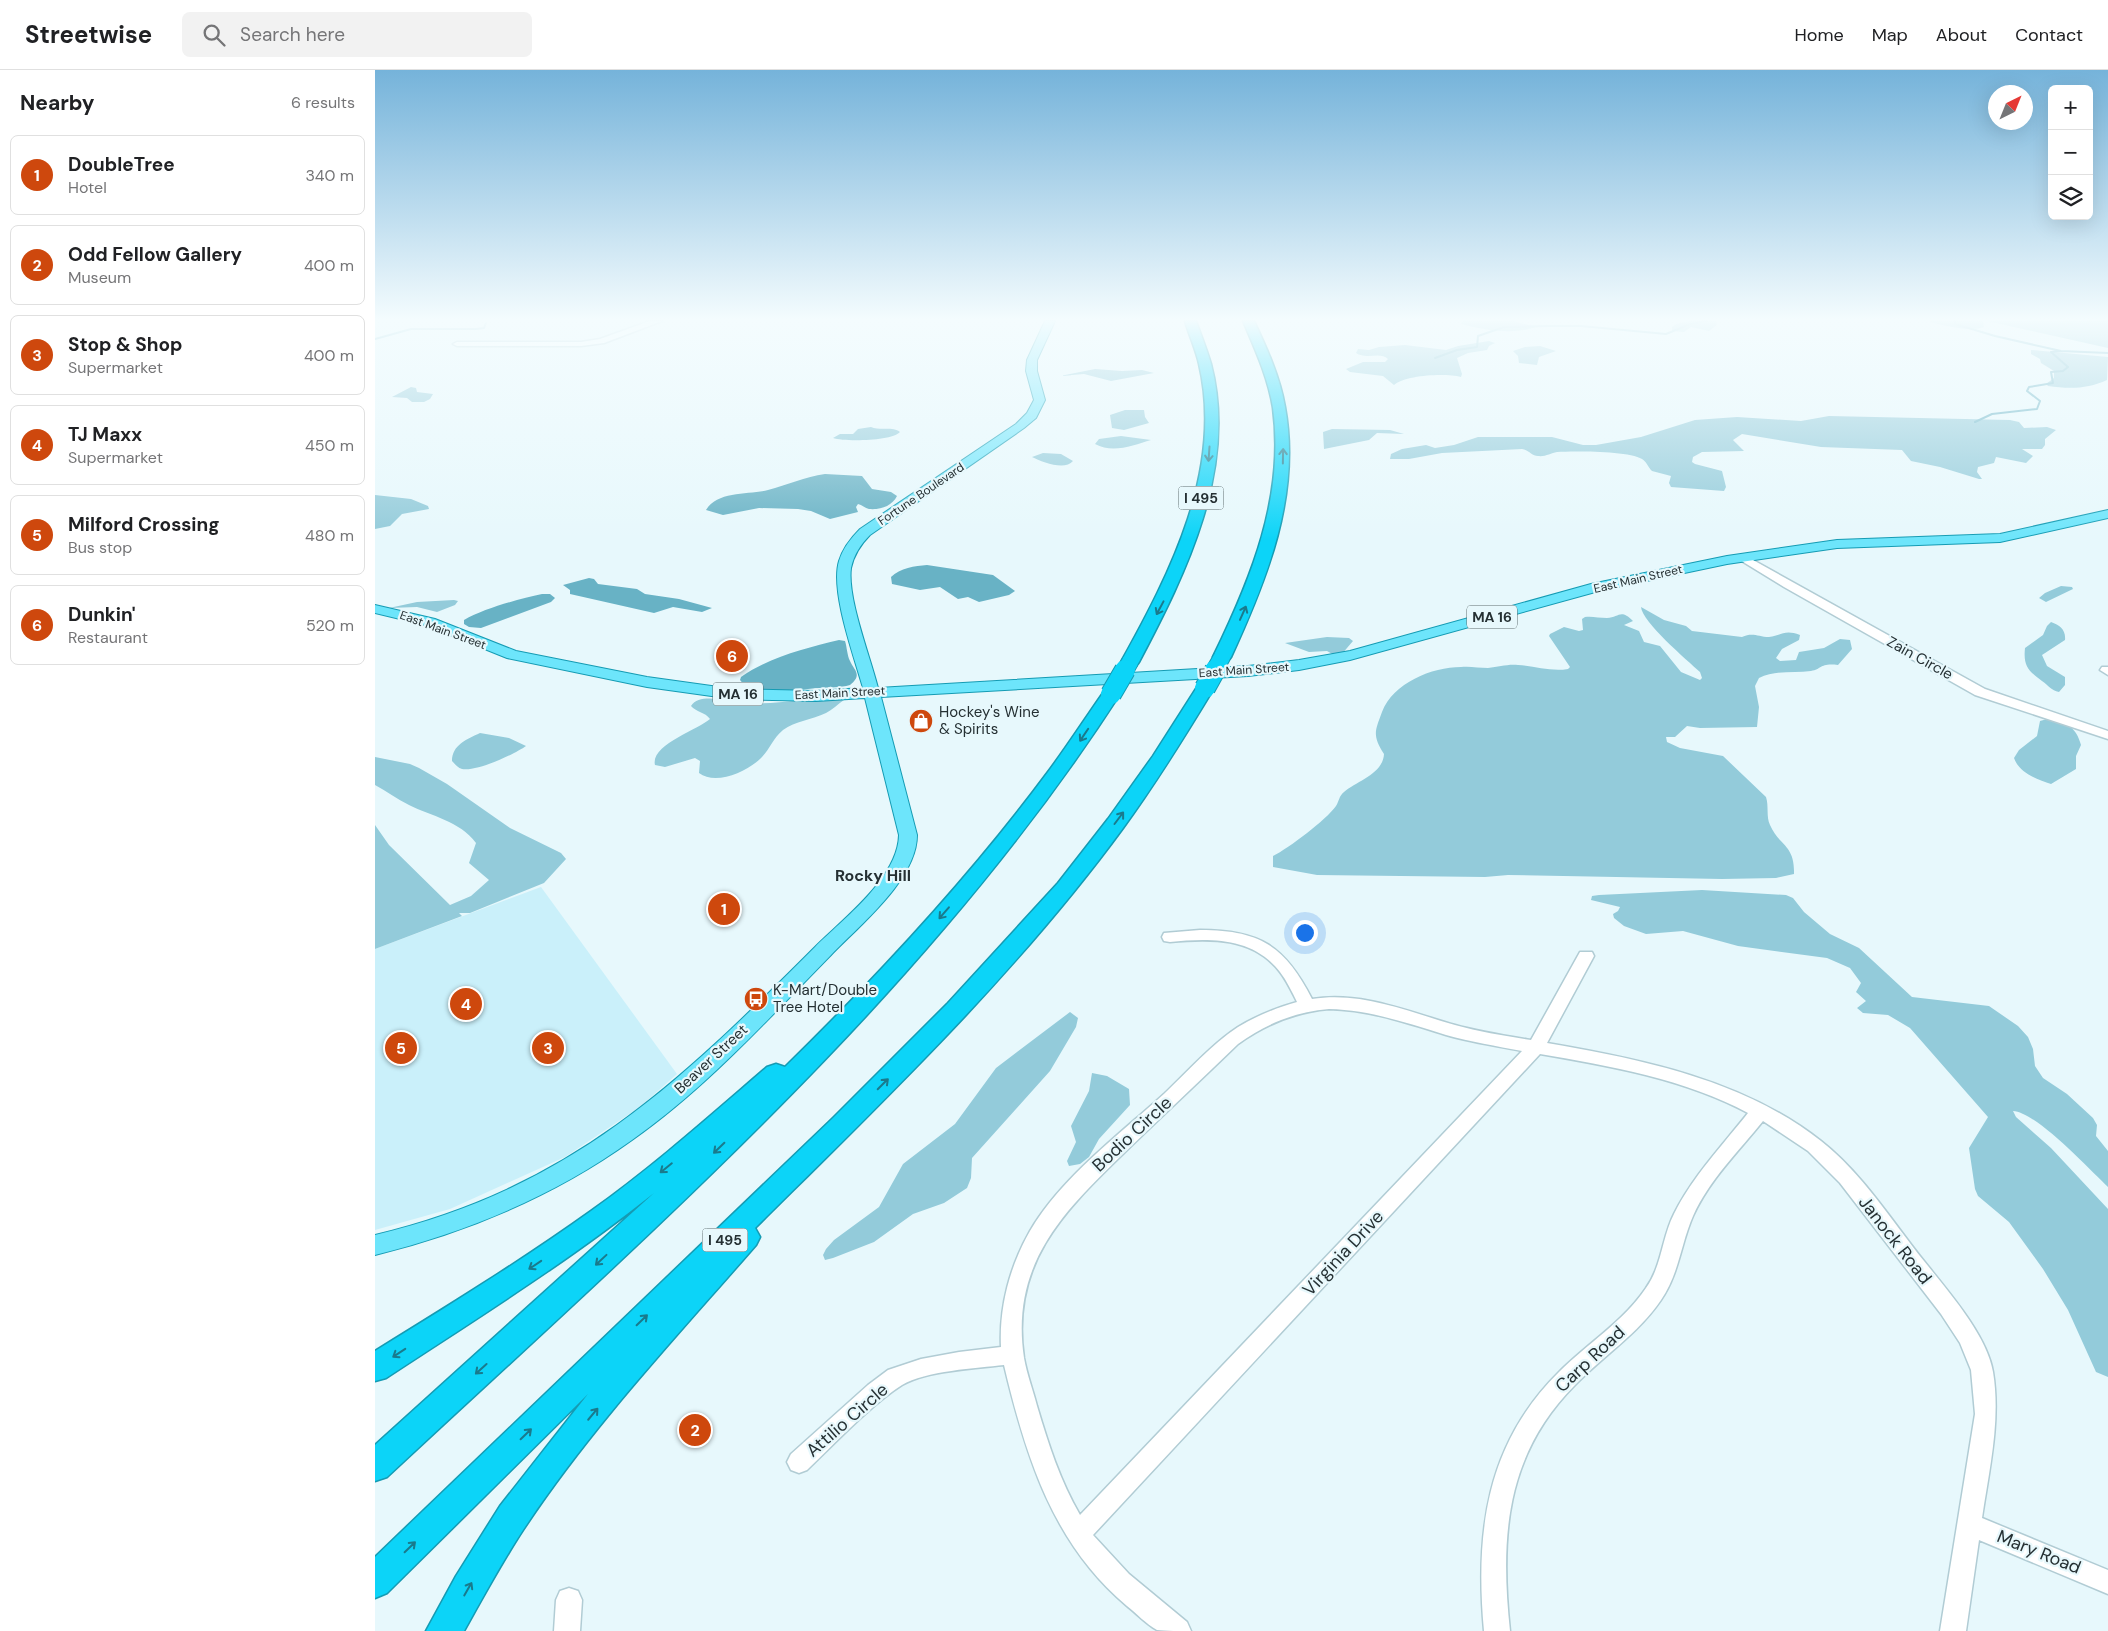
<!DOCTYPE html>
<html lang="en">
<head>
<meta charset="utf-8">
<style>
  :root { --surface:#fff; --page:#f2f2f2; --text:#202124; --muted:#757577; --line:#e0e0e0; --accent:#ce480d }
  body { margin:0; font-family:"DM Sans",sans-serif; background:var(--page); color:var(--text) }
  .controls { position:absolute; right:15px; top:15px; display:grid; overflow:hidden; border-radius:8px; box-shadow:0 5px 20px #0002 }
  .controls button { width:45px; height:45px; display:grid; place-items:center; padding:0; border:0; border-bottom:1px solid var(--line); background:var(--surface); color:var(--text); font:25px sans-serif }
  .compass { position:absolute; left:1613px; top:15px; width:45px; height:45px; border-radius:50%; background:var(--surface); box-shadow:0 5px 20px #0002; rotate:43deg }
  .you { position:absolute; left:929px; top:862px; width:18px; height:18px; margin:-12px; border:4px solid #fff; border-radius:50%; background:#1a73e8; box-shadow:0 0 0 8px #1a73e833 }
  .badge { display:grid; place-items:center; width:32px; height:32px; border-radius:50%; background:var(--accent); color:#fff; font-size:16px; font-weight:700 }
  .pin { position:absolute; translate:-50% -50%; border:2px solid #fff; box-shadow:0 1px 5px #0006 }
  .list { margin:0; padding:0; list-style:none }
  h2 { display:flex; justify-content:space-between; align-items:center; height:65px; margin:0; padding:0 20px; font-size:21px }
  h2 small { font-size:16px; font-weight:400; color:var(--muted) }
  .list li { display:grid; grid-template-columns:32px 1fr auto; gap:15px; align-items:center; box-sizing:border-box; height:80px; margin:0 10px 10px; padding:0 10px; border:1px solid var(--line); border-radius:8px }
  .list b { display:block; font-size:19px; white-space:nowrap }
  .list p { margin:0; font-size:16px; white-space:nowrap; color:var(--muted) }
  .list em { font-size:16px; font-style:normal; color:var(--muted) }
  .icon { flex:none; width:28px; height:28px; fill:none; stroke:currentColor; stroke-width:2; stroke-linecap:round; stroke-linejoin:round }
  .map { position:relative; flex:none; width:1733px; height:1561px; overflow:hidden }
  header { display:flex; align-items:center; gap:30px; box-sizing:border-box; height:70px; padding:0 25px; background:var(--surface); border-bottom:1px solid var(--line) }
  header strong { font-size:24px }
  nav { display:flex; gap:28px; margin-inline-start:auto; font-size:18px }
  .search { width:350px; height:45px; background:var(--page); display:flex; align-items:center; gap:12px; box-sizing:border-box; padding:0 18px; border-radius:8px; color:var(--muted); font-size:19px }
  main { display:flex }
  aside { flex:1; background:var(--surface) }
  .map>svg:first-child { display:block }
  .built { fill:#caf0fa }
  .green { fill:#93cbda }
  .water { fill:#68b2c5 }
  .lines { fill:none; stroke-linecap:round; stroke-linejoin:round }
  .stream { stroke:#68b2c5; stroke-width:2 }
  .minor-casing { stroke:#b1ccd4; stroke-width:3 }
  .major-casing { stroke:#159bb3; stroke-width:2 }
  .highway-casing { stroke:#159bb3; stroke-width:3 }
  .minor { fill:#fff; fill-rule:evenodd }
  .major { fill:#6de5fb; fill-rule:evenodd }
  .highway { fill:#0cd4f8; fill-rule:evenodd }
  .highway-bridge-far1-casing { stroke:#159bb3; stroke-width:18; stroke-linecap:butt }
  .highway-bridge-casing { stroke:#159bb3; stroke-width:22; stroke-linecap:butt }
  .highway-bridge-far1 { stroke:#0cd4f8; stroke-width:16 }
  .highway-bridge { stroke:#0cd4f8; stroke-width:20 }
  .oneway { stroke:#1a7a8c }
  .labels { text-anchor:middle; stroke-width:4.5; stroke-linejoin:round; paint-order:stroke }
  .far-street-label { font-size:12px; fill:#253033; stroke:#e7f8fc }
  .shield { fill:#e7f8fc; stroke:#5f6c6f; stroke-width:1 }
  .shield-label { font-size:14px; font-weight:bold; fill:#253033 }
  .street-label { font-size:15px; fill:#253033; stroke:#e7f8fc }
  .poi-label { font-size:15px; fill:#253033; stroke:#e7f8fc; text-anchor:start }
  .neighbourhood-label { font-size:16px; font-weight:bold; fill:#253033; stroke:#e7f8fc }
  .near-street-label { font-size:18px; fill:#253033; stroke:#e7f8fc }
</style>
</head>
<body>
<header>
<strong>Streetwise</strong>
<div class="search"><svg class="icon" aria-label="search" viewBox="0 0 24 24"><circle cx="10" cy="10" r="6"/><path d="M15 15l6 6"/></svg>Search here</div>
<nav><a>Home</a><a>Map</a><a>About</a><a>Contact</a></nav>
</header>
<main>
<aside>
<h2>Nearby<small>6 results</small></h2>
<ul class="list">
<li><span class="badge">1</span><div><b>DoubleTree</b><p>Hotel</p></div><em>340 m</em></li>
<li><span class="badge">2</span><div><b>Odd Fellow Gallery</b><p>Museum</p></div><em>400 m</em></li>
<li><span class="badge">3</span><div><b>Stop &amp; Shop</b><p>Supermarket</p></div><em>400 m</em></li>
<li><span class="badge">4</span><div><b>TJ Maxx</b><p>Supermarket</p></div><em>450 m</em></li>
<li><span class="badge">5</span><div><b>Milford Crossing</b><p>Bus stop</p></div><em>480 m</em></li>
<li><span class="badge">6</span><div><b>Dunkin'</b><p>Restaurant</p></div><em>520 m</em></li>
</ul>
</aside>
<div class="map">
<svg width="1733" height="1561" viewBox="0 0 1733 1561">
  <rect width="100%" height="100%" fill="#e7f8fc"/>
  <path class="built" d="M166 817 302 1004 265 1037 190 1087 75 1139 0 1160V879Z"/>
  <path class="green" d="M1088 251H1138L1161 257C1137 265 1110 260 1086 254Z
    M1315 251H1341L1342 255 1334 261 1316 257 1309 262 1297 261V257L1301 254Z
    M1554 251H1608L1609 257C1598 262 1565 256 1554 251Z
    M1612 251H1733V278Z
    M1114 271 1120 273 1114 276 1112 280 1093 283 1082 288 1087 304 1086 307C1070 303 1031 305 1019 315L1008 306 975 302 971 299 988 292H1010L1013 289C1005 281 992 290 981 283L983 279 994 280 1004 277 1030 275 1071 280 1083 276Z
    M1165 276 1181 281 1164 287 1162 295 1144 293 1143 286 1138 281 1150 277Z
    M1656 280 1733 287 1732 310C1713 319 1694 319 1673 316L1671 314 1679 308V301L1666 293 1665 289 1656 284Z
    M720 299 747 301 767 300 779 303 736 311 709 304 685 306Z
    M36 317 41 318 42 322 58 324 55 329 49 332H37L32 328 17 327Z
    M750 340H769L770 347 774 353 749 360 737 358 735 345Z
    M1454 346 1635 350 1644 352 1649 358 1672 357 1681 360 1670 369V375L1667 379H1647L1658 386 1651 393 1621 387 1619 393 1603 397 1602 402 1607 409H1604L1565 397 1536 391 1527 380 1446 377 1367 364 1358 370 1369 381 1327 382 1318 387 1317 392 1320 394 1347 401 1351 417 1349 421 1296 417 1294 413 1296 406 1277 401C1273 397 1271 391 1267 389 1254 381 1199 381 1182 382 1176 383 1170 387 1163 386 1157 386 1154 380 1147 379L1067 383 1034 389H1015L1016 384 1027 379 1051 375 1060 378 1079 375 1103 367H1177L1208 375H1221L1266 367 1320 350 1362 347 1426 351Z
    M496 357C505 361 518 356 525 362 517 371 470 372 458 368L465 364H478L483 359Z
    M957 359 1015 360 1029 364 1002 363 994 370 949 379 948 362Z
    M746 366 776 370C759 375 738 384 720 374L724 369Z
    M668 383 686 384 698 391C690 401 667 392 657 387Z
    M0 425 36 429 53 436 54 439 27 444 15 456 0 459Z
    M1686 516 1697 517 1698 519 1671 532 1664 528 1670 523Z
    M79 530 83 531 80 535 62 542 42 537 14 538 42 532Z
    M1266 537 1289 550 1311 556 1317 561 1367 567C1378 562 1383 567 1394 567 1406 566 1409 559 1425 565L1424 570 1407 579 1401 588 1405 591 1421 590 1424 582 1449 578 1465 569 1475 570 1477 579 1463 595C1444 593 1448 599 1436 601 1419 603 1400 600 1384 608L1380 616 1384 637 1382 657 1325 658 1312 656 1300 667H1291L1292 672 1305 678 1348 686 1391 727C1394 736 1391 747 1395 755 1404 776 1420 774 1419 804L1401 808 1347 809 1133 805 1110 807 942 805 898 797V786C914 778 951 750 961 736 964 731 964 726 969 722 982 711 1008 704 1009 684 997 665 1000 661 1007 642 1018 613 1057 597 1086 597 1095 596 1104 598 1113 598 1124 597 1132 594 1143 595 1160 596 1176 602 1193 599L1195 597 1174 566 1175 564 1189 557 1204 561 1208 560 1207 549 1210 547C1217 546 1224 548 1232 548 1244 548 1245 538 1258 551L1249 555 1264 561 1269 572 1285 576 1306 602 1325 610 1327 608 1325 602C1312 590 1267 552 1266 537Z
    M1676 552C1685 555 1691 560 1690 570L1667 585 1672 596 1690 607V615L1684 622C1676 620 1674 616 1667 611 1654 601 1648 597 1650 578L1668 565 1672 556Z
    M952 567 974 568 978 571 966 585H959L952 581 934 582 910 573Z
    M457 628 469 630C463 634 457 640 451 643 437 650 420 651 408 660 398 668 395 679 387 687 374 701 341 716 324 703L325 691 320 688 290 697 280 695C275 675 324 659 335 649 330 642 321 642 316 636 325 622 354 632 368 633 396 635 428 629 457 628Z
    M1676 648C1693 654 1701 657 1706 675L1701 686V699L1676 714C1663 710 1644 703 1639 688L1644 680 1662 666 1665 651Z
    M105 663 134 668 151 676C140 684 101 702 87 699 83 698 80 694 77 691 77 675 92 669 105 663Z
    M0 687 35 694 44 698 72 714 135 758 186 783 191 789 169 813 95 843H84L87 846 0 879V755L14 775 75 835 96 826 114 810 94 793 101 773C85 751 56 746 34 735 22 729 11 721 0 715Z
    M1327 820 1411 825 1418 828 1429 842 1455 864 1484 878 1537 927 1614 936 1643 956 1653 967 1658 979 1660 996 1668 1008 1692 1024 1718 1048 1722 1055 1721 1066 1733 1081V1117C1714 1099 1661 1042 1638 1041L1641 1047 1676 1078 1733 1139V1307L1721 1302 1693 1240 1668 1199 1634 1152 1603 1126 1600 1119 1594 1078 1613 1047 1535 958 1513 945 1488 943 1482 938 1491 931 1481 922 1486 913 1475 898 1452 888 1363 876 1308 861 1271 864 1249 856 1239 848 1238 844 1243 841 1245 837 1216 830 1217 826 1224 825Z
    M695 942 703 948 701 957 675 1001 597 1088 596 1108 592 1118 569 1133 538 1144 499 1172 458 1188 450 1190 448 1185 451 1179 459 1170 504 1137 528 1094 580 1054 621 998Z
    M717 1003 732 1006 754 1019 755 1035 724 1069 714 1087 705 1094 694 1096 692 1091 701 1072 696 1056 714 1021Z"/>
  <path class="water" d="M450 404 487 406 497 419 516 422 522 426C517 436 506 440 494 439 490 438 487 435 483 434L481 437 483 442 455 449 436 441 423 439 384 438 348 445 331 440C343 420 374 425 393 420 412 415 430 407 450 404Z
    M552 495 618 505 640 521 634 525 604 532 593 527 583 529 565 517 545 520 517 514 516 507C525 498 540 496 552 495Z
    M214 508 219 509 223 514 262 519 270 524 304 529 337 538 327 542 298 537 279 543 195 524V520L188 515Z
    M167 524H175L180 528 176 532 106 558 94 557 89 554V550C110 538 144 529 167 524Z
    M464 570 470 571C472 577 472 585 475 591 479 600 488 605 475 615 465 618 455 617 444 618 425 619 378 628 365 610L366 607C395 587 431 578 464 570Z"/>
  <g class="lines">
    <path class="stream" d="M1580 251V254L1620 266 1686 281 1733 283
      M0 269 36 259H101L109 258 111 253
      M1060 288 1082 280 1102 277 1103 266 1129 257 1174 256H1206L1291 264 1315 254 1332 251
      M1600 352 1617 344 1662 339 1665 331 1652 321 1654 317 1678 313 1676 302 1688 301 1693 297 1676 282 1686 281"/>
    <g class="minor-casing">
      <path id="minor" d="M275 251H287L229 273 206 276H82L78 274 82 272H206L225 269Z
        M1369 485 1610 619 1733 661V669L1600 625 1409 517 1365 490V486Z
        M1727 597H1733V605L1725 600Z
        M825 860C885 860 910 876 937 929 987 921 1034 942 1080 955 1105 962 1131 966 1156 970L1205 882H1217L1219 886 1172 973C1266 989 1369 1010 1446 1071 1487 1103 1517 1151 1549 1191 1572 1220 1612 1265 1618 1302 1626 1351 1614 1400 1607 1448L1733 1500V1524L1604 1470 1591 1561H1565L1600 1344 1596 1300 1585 1273 1566 1244 1465 1113 1433 1081 1388 1051C1364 1081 1334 1110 1318 1146 1306 1173 1304 1204 1286 1230 1263 1264 1228 1286 1200 1315 1130 1385 1125 1468 1135 1561H1109C1100 1463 1111 1374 1184 1302 1213 1273 1248 1252 1271 1218 1287 1196 1287 1167 1299 1144 1318 1106 1347 1076 1373 1043 1310 1009 1235 996 1165 984L718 1465 754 1504 812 1552 816 1561C807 1561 790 1561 782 1560 771 1554 761 1543 752 1536 678 1474 651 1387 629 1295 602 1298 550 1301 527 1315 497 1334 459 1374 432 1400L424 1403 416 1400 412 1392 416 1384 493 1315 513 1300 546 1289 584 1282 626 1277C624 1237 635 1196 655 1161 686 1108 745 1064 790 1023 813 1001 836 975 863 957 881 946 901 938 922 932 917 922 912 911 905 902 878 867 835 868 795 872L789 871 787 867 789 863ZM954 939C995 940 1032 953 1071 965 1096 972 1121 976 1147 981L705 1445C685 1411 673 1373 662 1336 658 1320 652 1305 649 1288 635 1195 687 1143 748 1084 786 1047 825 1011 863 974 891 954 919 942 954 939Z
        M194 1518 203 1521 207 1530 205 1561H179L181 1530 185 1521Z"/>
    </g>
    <g class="major-casing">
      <path id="major" d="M670 251H680L662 290V301L670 330 661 348 649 358 495 465C486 474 479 484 476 498 472 528 495 586 503 618L873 596 924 590 975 581 1216 514 1352 486 1462 470 1625 464 1733 440V448L1625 472 1462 478 1352 494 1224 521 975 590 924 600 873 606 506 627 542 765C542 809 485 855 456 885 393 949 331 1018 257 1070 179 1126 93 1162 0 1185V1165C196 1118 302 1015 440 877 468 849 523 808 524 765L490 628 441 631 358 629 272 617 132 588 50 555 0 543V535L60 549 141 581 272 607 358 619 441 621 488 618C479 586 455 521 464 491 468 478 476 468 485 459L641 354 652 343 659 330 651 301 652 290Z"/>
    </g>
    <g class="highway-casing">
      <path id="highway" d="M810 251H821C826 265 832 280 836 294 863 398 811 503 764 592L761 596H749L746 592C795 504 849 399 824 294 821 280 814 265 810 251Z
        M868 251H879C892 279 905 307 910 337 926 425 892 509 856 587L853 591H841L838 587C876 509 910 427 898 338 893 307 880 279 868 251Z
        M830 613 836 614 839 618C810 666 781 713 748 758 641 904 508 1031 380 1158L385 1167 381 1175C301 1267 216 1357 148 1460 127 1492 108 1527 89 1561H51L81 1506 125 1436 213 1324 12 1523 0 1528V1487L458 1048 573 933 683 813 733 749 778 686 824 614Z
        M736 619 742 620 745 624C550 926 273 1164 12 1407L0 1411V1375L279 1123C194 1191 102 1248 11 1308L0 1311V1281C73 1236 146 1191 216 1141 278 1097 335 1046 392 997L401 994 410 997C504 905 595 807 673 702 693 675 711 647 730 620Z"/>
    </g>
    <use href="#minor" class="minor"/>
    <use href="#major" class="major"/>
    <use href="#highway" class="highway"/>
    <g class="highway-bridge-far1-casing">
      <path id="highway-bridge-far1" d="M750 601 755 592
        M839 601 847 587"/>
    </g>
    <g class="highway-bridge-casing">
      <path id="highway-bridge" d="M830 618 840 600
        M736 624 750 600"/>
    </g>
    <use href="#highway-bridge-far1" class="highway-bridge-far1"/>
    <use href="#highway-bridge" class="highway-bridge"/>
  </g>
  <defs><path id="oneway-shaft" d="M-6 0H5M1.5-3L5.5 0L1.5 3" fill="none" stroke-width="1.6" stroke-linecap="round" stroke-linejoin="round" transform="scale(1.25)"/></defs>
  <g class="oneway">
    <use href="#oneway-shaft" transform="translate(834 384) rotate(94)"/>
    <use href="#oneway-shaft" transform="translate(908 386) rotate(-89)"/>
    <use href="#oneway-shaft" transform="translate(785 538) rotate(118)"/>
    <use href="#oneway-shaft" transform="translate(868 543) rotate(-66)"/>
    <use href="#oneway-shaft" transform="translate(709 665) rotate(124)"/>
    <use href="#oneway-shaft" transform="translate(744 748) rotate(-53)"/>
    <use href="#oneway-shaft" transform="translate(569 843) rotate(131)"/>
    <use href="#oneway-shaft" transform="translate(508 1014) rotate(-45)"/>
    <use href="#oneway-shaft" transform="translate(344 1078) rotate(136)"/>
    <use href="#oneway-shaft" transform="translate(291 1098) rotate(141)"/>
    <use href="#oneway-shaft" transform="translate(226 1190) rotate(137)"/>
    <use href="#oneway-shaft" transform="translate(160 1195) rotate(146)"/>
    <use href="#oneway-shaft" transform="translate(267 1250) rotate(-44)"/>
    <use href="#oneway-shaft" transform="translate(24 1283) rotate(147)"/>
    <use href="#oneway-shaft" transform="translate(106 1299) rotate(138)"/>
    <use href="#oneway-shaft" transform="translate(218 1344) rotate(-50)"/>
    <use href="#oneway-shaft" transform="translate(151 1364) rotate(-44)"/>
    <use href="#oneway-shaft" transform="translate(35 1477) rotate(-44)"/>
    <use href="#oneway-shaft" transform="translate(93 1519) rotate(-60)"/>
  </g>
  <linearGradient id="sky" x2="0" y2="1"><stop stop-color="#75b3da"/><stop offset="0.53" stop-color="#f4fcfe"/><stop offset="1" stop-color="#f4fcfe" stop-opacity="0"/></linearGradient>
  <rect width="1733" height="470" fill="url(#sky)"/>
  <defs>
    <g id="shop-disc" transform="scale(1.25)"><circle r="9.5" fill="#ce480d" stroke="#e7f8fc"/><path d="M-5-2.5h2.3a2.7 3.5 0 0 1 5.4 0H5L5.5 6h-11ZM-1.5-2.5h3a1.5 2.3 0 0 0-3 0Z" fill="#fff"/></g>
    <g id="bus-disc" transform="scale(1.25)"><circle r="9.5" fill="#ce480d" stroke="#e7f8fc"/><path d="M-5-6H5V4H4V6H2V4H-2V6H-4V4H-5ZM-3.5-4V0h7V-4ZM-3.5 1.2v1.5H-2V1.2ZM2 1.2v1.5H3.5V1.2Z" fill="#fff"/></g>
  </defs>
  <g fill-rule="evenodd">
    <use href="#shop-disc" x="546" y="651"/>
    <use href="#bus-disc" x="381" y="929"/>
  </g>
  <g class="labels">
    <g class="far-street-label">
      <text transform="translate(546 424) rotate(-34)" y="4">Fortune Boulevard</text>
      <text transform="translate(1263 509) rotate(-13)" y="4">East Main Street</text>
      <text transform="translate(68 560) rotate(20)" y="4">East Main Street</text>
      <text transform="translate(869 600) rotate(-4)" y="4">East Main Street</text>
      <text transform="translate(465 623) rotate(-3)" y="4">East Main Street</text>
    </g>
    <g class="shield">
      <rect x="803.5" y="416.5" width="45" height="23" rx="4"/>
      <rect x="1092" y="535.5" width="50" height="23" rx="4"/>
      <rect x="338" y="612.5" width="50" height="23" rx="4"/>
      <rect x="327.5" y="1158.5" width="45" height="23" rx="4"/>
    </g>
    <g class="shield-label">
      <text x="826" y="433">I 495</text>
      <text x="1117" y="552">MA 16</text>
      <text x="363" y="629">MA 16</text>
      <text x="350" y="1175">I 495</text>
    </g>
    <g class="street-label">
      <text transform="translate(1545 588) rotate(29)" y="5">Zain Circle</text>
      <text transform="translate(336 989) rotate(-43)" y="5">Beaver Street</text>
    </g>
    <g class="poi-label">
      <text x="564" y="647">Hockey's Wine<tspan x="564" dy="17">&amp; Spirits</tspan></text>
      <text x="398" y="925">K-Mart/Double<tspan x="398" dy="17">Tree Hotel</tspan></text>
    </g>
    <g class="neighbourhood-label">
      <text x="498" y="811">Rocky Hill</text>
    </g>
    <g class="near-street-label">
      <text transform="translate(757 1064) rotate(-43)" y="6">Bodio Circle</text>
      <text transform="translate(1520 1170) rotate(52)" y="6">Janock Road</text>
      <text transform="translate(968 1183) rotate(-47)" y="6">Virginia Drive</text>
      <text transform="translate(1215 1289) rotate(-43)" y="6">Carp Road</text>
      <text transform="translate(472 1350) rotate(-41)" y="6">Attilio Circle</text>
      <text transform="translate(1664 1482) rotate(22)" y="6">Mary Road</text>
    </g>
  </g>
</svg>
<div class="controls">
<button>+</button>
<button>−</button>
<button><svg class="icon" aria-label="layers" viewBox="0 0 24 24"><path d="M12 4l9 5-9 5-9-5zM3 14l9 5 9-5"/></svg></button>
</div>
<svg class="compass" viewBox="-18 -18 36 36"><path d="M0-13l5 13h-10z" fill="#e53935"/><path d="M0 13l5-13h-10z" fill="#757577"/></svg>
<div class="you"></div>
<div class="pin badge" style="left:349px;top:839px">1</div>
<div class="pin badge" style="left:320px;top:1360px">2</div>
<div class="pin badge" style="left:173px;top:978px">3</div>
<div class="pin badge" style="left:91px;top:934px">4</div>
<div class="pin badge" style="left:26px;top:978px">5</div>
<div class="pin badge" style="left:357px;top:586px">6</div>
</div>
</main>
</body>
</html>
